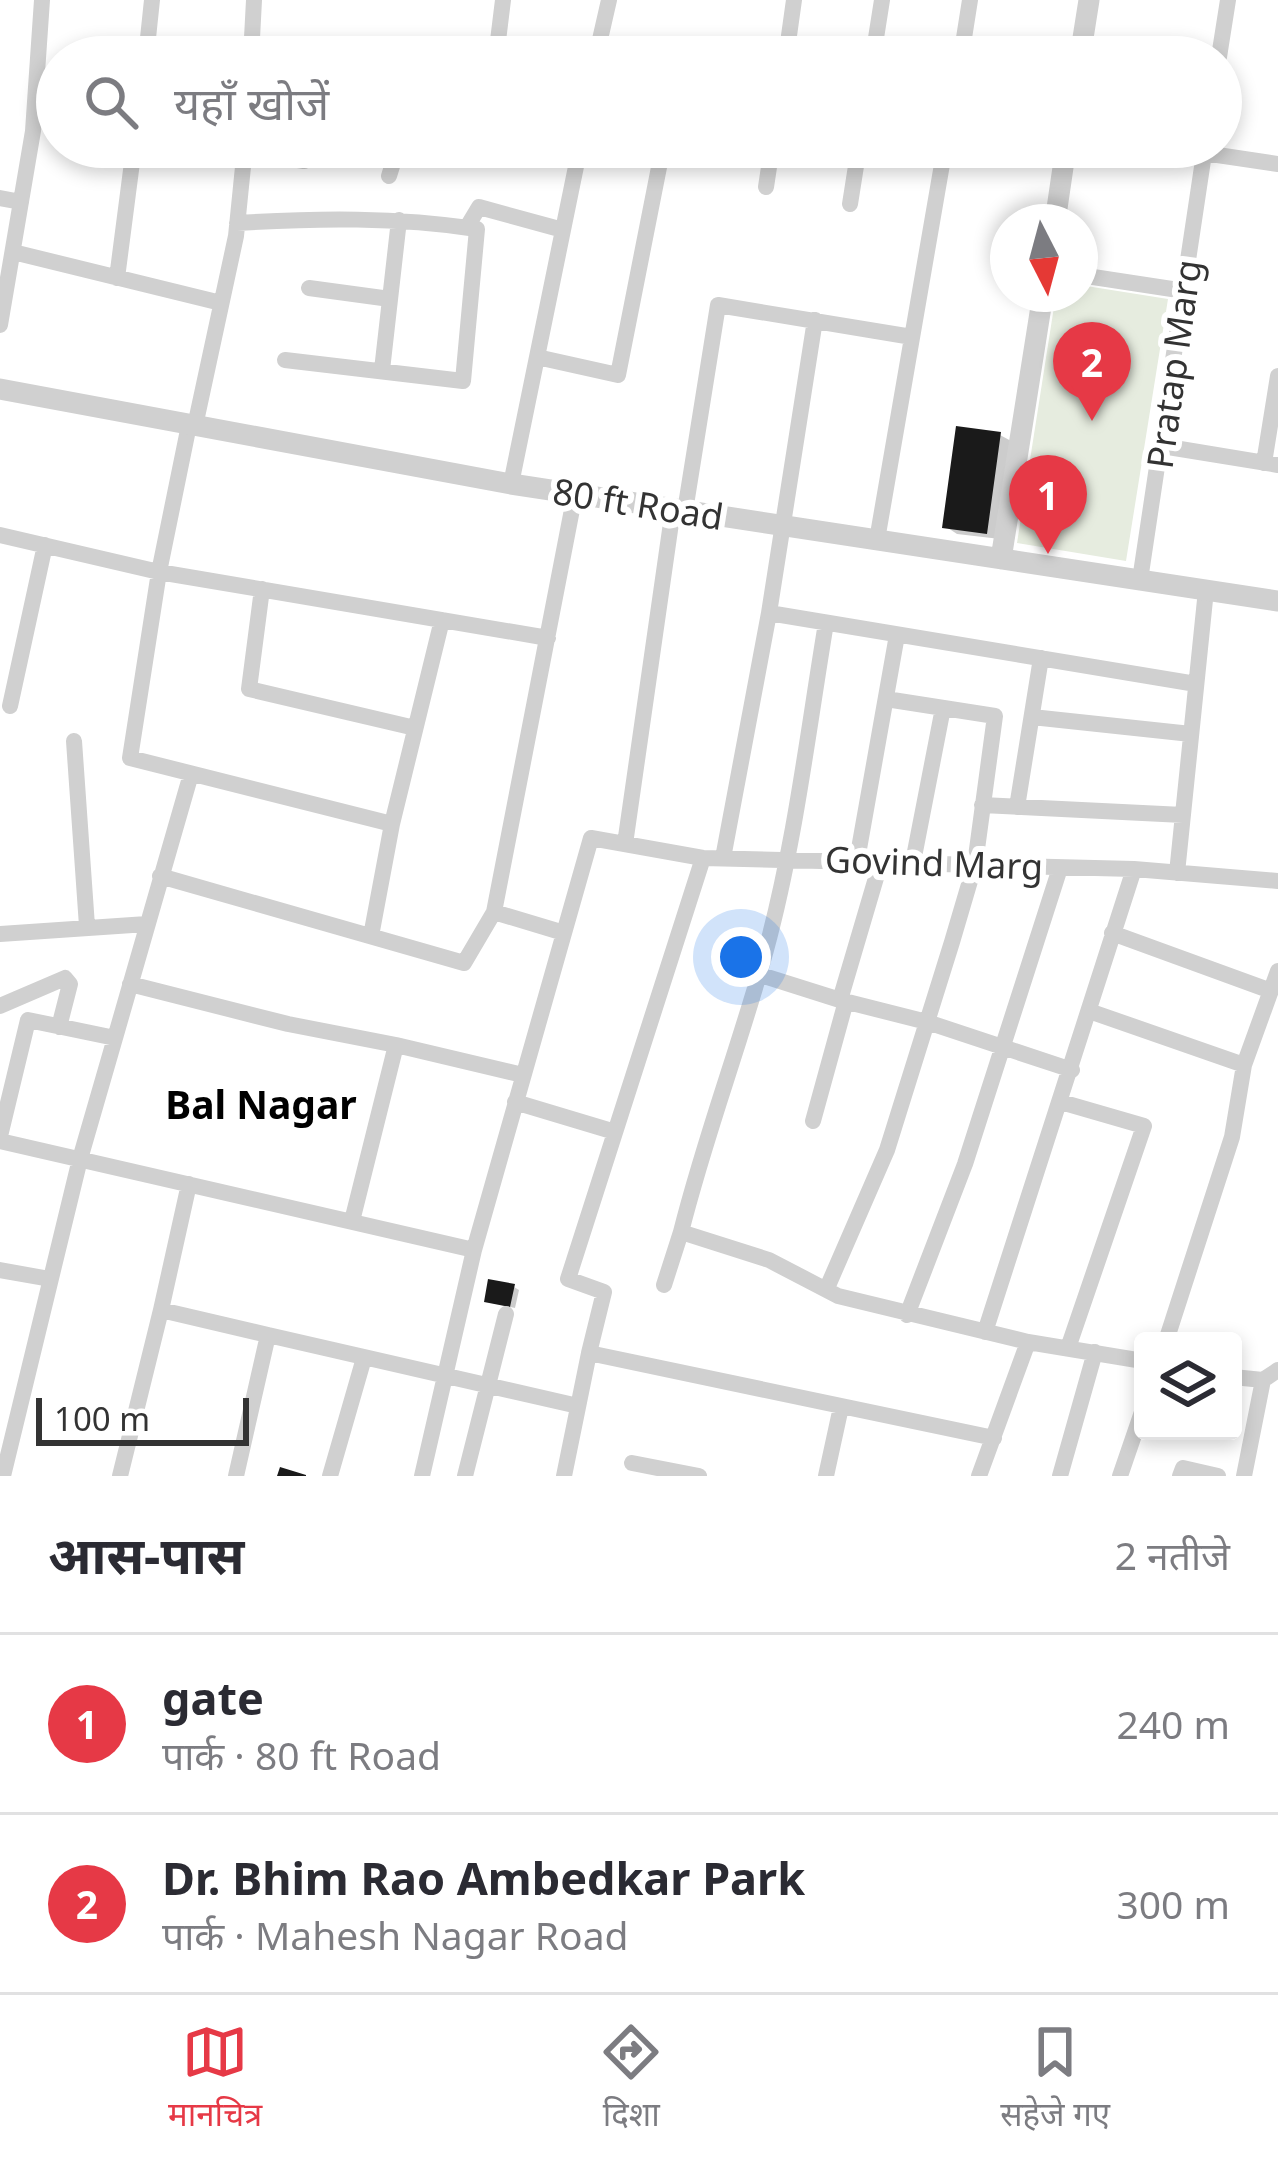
<!DOCTYPE html>
<html lang="hi">
<head>
<meta charset="utf-8">
<style>
  :root { --surface:#fff; --page:#f7f7f7; --text:#2b2b33; --muted:#7c7c81; --line:#e1e1e2; --accent:#e63946 }
  body { margin:0; font-family:"Noto Sans","Noto Sans Devanagari",sans-serif; background:var(--page); color:var(--text) }
  .controls { position:absolute; right:36px; bottom:36px; display:grid; overflow:hidden; border-radius:12px; box-shadow:0 6px 18px #0003 }
  .controls button { width:108px; height:108px; display:grid; place-items:center; padding:0; border:0; border-bottom:3px solid var(--line); background:var(--surface); color:var(--text); font:60px sans-serif }
  .compass { position:absolute; left:990px; top:204px; width:108px; height:108px; border-radius:50%; background:var(--surface); box-shadow:0 6px 18px #0003; rotate:174deg }
  .scale { position:absolute; left:36px; bottom:30px; width:213px; box-sizing:border-box; padding-left:12px; border:6px solid #333; border-top:0; font-size:33px; line-height:42px; white-space:nowrap; color:#333; -webkit-text-stroke:9px #fff; paint-order:stroke }
  .you { position:absolute; left:741px; top:957px; width:42px; height:42px; margin:-30px; border:9px solid #fff; border-radius:50%; background:#1a73e8; box-shadow:0 0 0 18px #1a73e833 }
  .badge { display:grid; place-items:center; width:78px; height:78px; border-radius:50%; background:var(--accent); color:#fff; font-size:39px; font-weight:700 }
  .pin { position:absolute; translate:-50% -99px; filter:drop-shadow(0 3px 6px #0008) }
  .pin::after { content:''; position:absolute; top:63px; width:42px; height:36px; background:inherit; clip-path:polygon(0 0,100% 0,50% 100%) }
  .list { margin:0; padding:0; list-style:none }
  h2 { display:flex; justify-content:space-between; align-items:center; height:156px; margin:0; padding:0 48px; font-size:51px }
  h2 small { font-size:39px; font-weight:400; color:var(--muted) }
  .list li { display:grid; grid-template-columns:78px 1fr auto; gap:36px; align-items:center; box-sizing:border-box; height:180px; padding:0 48px; border-top:3px solid var(--line) }
  .list b { display:block; font-size:45px; white-space:nowrap }
  .list p { margin:0; font-size:39px; white-space:nowrap; color:var(--muted) }
  .list em { font-size:39px; font-style:normal; color:var(--muted) }
  .icon { flex:none; width:66px; height:66px; fill:none; stroke:currentColor; stroke-width:2; stroke-linecap:round; stroke-linejoin:round }
  .map { position:relative; flex:none; width:1278px; height:1476px; overflow:hidden }
  .search { position:absolute; background:var(--surface); box-shadow:0 6px 18px #0003; left:36px; right:36px; top:36px; height:132px; display:flex; align-items:center; gap:30px; box-sizing:border-box; padding:0 42px; border-radius:66px; color:var(--muted); font-size:45px }
  .sheet { height:516px; background:var(--surface) }
  nav { display:flex; justify-content:space-around; align-items:center; box-sizing:border-box; height:168px; border-top:3px solid var(--line); background:var(--surface); font-size:33px; color:var(--muted) }
  nav a { display:grid; justify-items:center; gap:6px }
  nav .on { color:var(--accent) }
  .map>svg:first-child { display:block }
  .green { fill:#e6ecdf }
  .shadow { fill:#0003 }
  .building { fill:#1a1a1a }
  .lines { fill:none; stroke-linecap:round; stroke-linejoin:round }
  .minor { stroke:#d0d0d0; stroke-width:16 }
  .tertiary { stroke:#d0d0d0; stroke-width:21 }
  .labels { text-anchor:middle; stroke-width:12; stroke-linejoin:round; paint-order:stroke }
  .street-label { font-size:36px; fill:#333; stroke:#fff }
  .neighbourhood-label { font-size:39px; font-weight:bold; fill:#000; stroke:#fff }
</style>
</head>
<body>
<div class="map">
<svg width="1278" height="1476" viewBox="0 0 1278 1476">
  <rect width="100%" height="100%" fill="#fff"/>
  <path class="green" d="M1080 285 1168 299 1126 561 1017 543 1056 294H1080Z"/>
  <path class="shadow" d="M1000 435 1013 442 1000 539 957 534 945 526Z
    M514 1287 519 1290 515 1308 492 1303Z"/>
  <path class="building" d="M956 426 1001 432 987 534 942 528Z
    M488 1279 515 1284 510 1307 484 1302Z
    M280 1467 306 1475V1476H277Z"/>
  <g class="lines">
    <path class="minor" d="M146 57 152 0
      M251 57 254 0
      M338 57 345 47 496 55
      M496 57 503 0
      M596 57 609 0
      M786 57 794 0
      M873 57 882 0
      M961 57 970 0
      M1219 57 1228 0
      M245 151 304 161 312 147
      M1204 153 1278 164
      M389 176 398 147
      M766 187 772 147
      M0 198 21 202
      M850 204 859 147
      M237 223C318 218 396 217 477 229L463 381 285 360
      M467 227 479 207 563 230
      M13 252 221 303
      M1080 275 1185 291
      M117 278 134 147
      M309 288 390 299
      M0 325 33 131 42 0
      M537 357 618 375 663 147
      M382 370 399 220
      M189 425 159 572 130 758 392 824
      M195 426 236 236 245 147
      M1162 446 1278 465
      M1264 463 1278 376
      M511 484 580 147
      M685 511 718 305 912 337
      M0 535 159 572 548 638
      M877 540 945 147
      M1140 580 1205 147
      M262 589 249 689 415 728
      M769 613 1196 684
      M10 706 45 545
      M1032 717 1191 734
      M74 741 87 926
      M982 805 1183 815
      M1017 807 1041 658
      M625 844 673 509
      M723 858 769 613 815 320
      M857 860 897 635
      M881 861 840 1000 927 1022 1072 1070
      M913 862 943 708
      M1177 873 1206 590
      M160 876 464 963 494 912 575 494
      M494 912 564 933
      M1112 933 1271 991
      M0 934 147 924
      M371 936 392 824 442 620
      M758 974 840 1000
      M130 984 288 1024 396 1045
      M0 1006 65 978 70 984 59 1027
      M1089 1011 1244 1065
      M115 1038 191 774
      M515 1102 615 1132
      M1061 1102 1144 1126 1068 1348
      M813 1121 846 1001
      M0 1136 28 1020 115 1038 80 1159 3 1476
      M0 1141 474 1250
      M189 1184 161 1310 268 1335
      M352 1221 396 1045 523 1075
      M681 1232C705 1136 740 1045 766 950 795 843 808 731 826 623
      M0 1270 50 1279
      M664 1285 681 1232 769 1260 838 1296 1028 1342
      M827 1288 887 1150 952 942 975 864 995 716 886 699
      M907 1315 965 1164 1060 868
      M985 1332 1134 869
      M1166 1341 1232 1137 1244 1065 1278 971
      M589 1353 604 1292 568 1279 703 858
      M1233 1377 1263 1380 1278 1370
      M632 1463 699 1476
      M120 1476 161 1310
      M236 1476 268 1335 578 1406
      M330 1476 364 1358
      M422 1476 474 1250 591 838 703 858 1134 869 1278 881
      M465 1476 506 1314
      M564 1476 589 1353 994 1438
      M826 1476 841 1407
      M979 1476 1028 1342 1143 1361
      M1060 1476 1095 1352
      M1120 1476 1143 1409
      M1180 1476 1183 1468 1218 1476
      M1244 1476 1263 1380"/>
    <path class="tertiary" d="M1080 57 1089 0
      M1055 222 1066 147
      M0 389 511 484 1278 601
      M1001 559 1043 294"/>
  </g>
  <g class="labels">
    <g class="street-label">
      <text transform="translate(1174 364) rotate(-82)" y="13">Pratap Marg</text>
      <text transform="translate(638 504) rotate(9)" y="13">80 ft Road</text>
      <text transform="translate(934 863) rotate(2)" y="13">Govind Marg</text>
    </g>
    <g class="neighbourhood-label">
      <text x="261" y="1119">Bal Nagar</text>
    </g>
  </g>
</svg>
<div class="controls">
<button><svg class="icon" aria-label="layers" viewBox="0 0 24 24"><path d="M12 4l9 5-9 5-9-5zM3 14l9 5 9-5"/></svg></button>
</div>
<svg class="compass" viewBox="-18 -18 36 36"><path d="M0-13l5 13h-10z" fill="#e53935"/><path d="M0 13l5-13h-10z" fill="#7c7c81"/></svg>
<div class="scale">100 m</div>
<div class="you"></div>
<div class="pin badge" style="left:1048px;top:554px">1</div>
<div class="pin badge" style="left:1092px;top:421px">2</div>
<div class="search"><svg class="icon" aria-label="search" viewBox="0 0 24 24"><circle cx="10" cy="10" r="6"/><path d="M15 15l6 6"/></svg>यहाँ खोजें</div>
</div>
<section class="sheet">
<h2>आस-पास<small>2 नतीजे</small></h2>
<ul class="list">
<li><span class="badge">1</span><div><b>gate</b><p>पार्क · 80 ft Road</p></div><em>240 m</em></li>
<li><span class="badge">2</span><div><b>Dr. Bhim Rao Ambedkar Park</b><p>पार्क · Mahesh Nagar Road</p></div><em>300 m</em></li>
</ul>
</section>
<nav>
<a class="on"><svg class="icon" aria-label="map" viewBox="0 0 24 24"><path d="M3 6l6-2 6 2 6-2v14l-6 2-6-2-6 2zM9 4v14M15 6v14"/></svg>मानचित्र</a>
<a><svg class="icon" aria-label="directions" viewBox="0 0 24 24"><path d="M12 3l9 9-9 9-9-9zM9 14v-3h6M13 9l2 2-2 2"/></svg>दिशा</a>
<a><svg class="icon" aria-label="saved" viewBox="0 0 24 24"><path d="M7 4h10v16l-5-4-5 4z"/></svg>सहेजे गए</a>
</nav>
</body>
</html>
